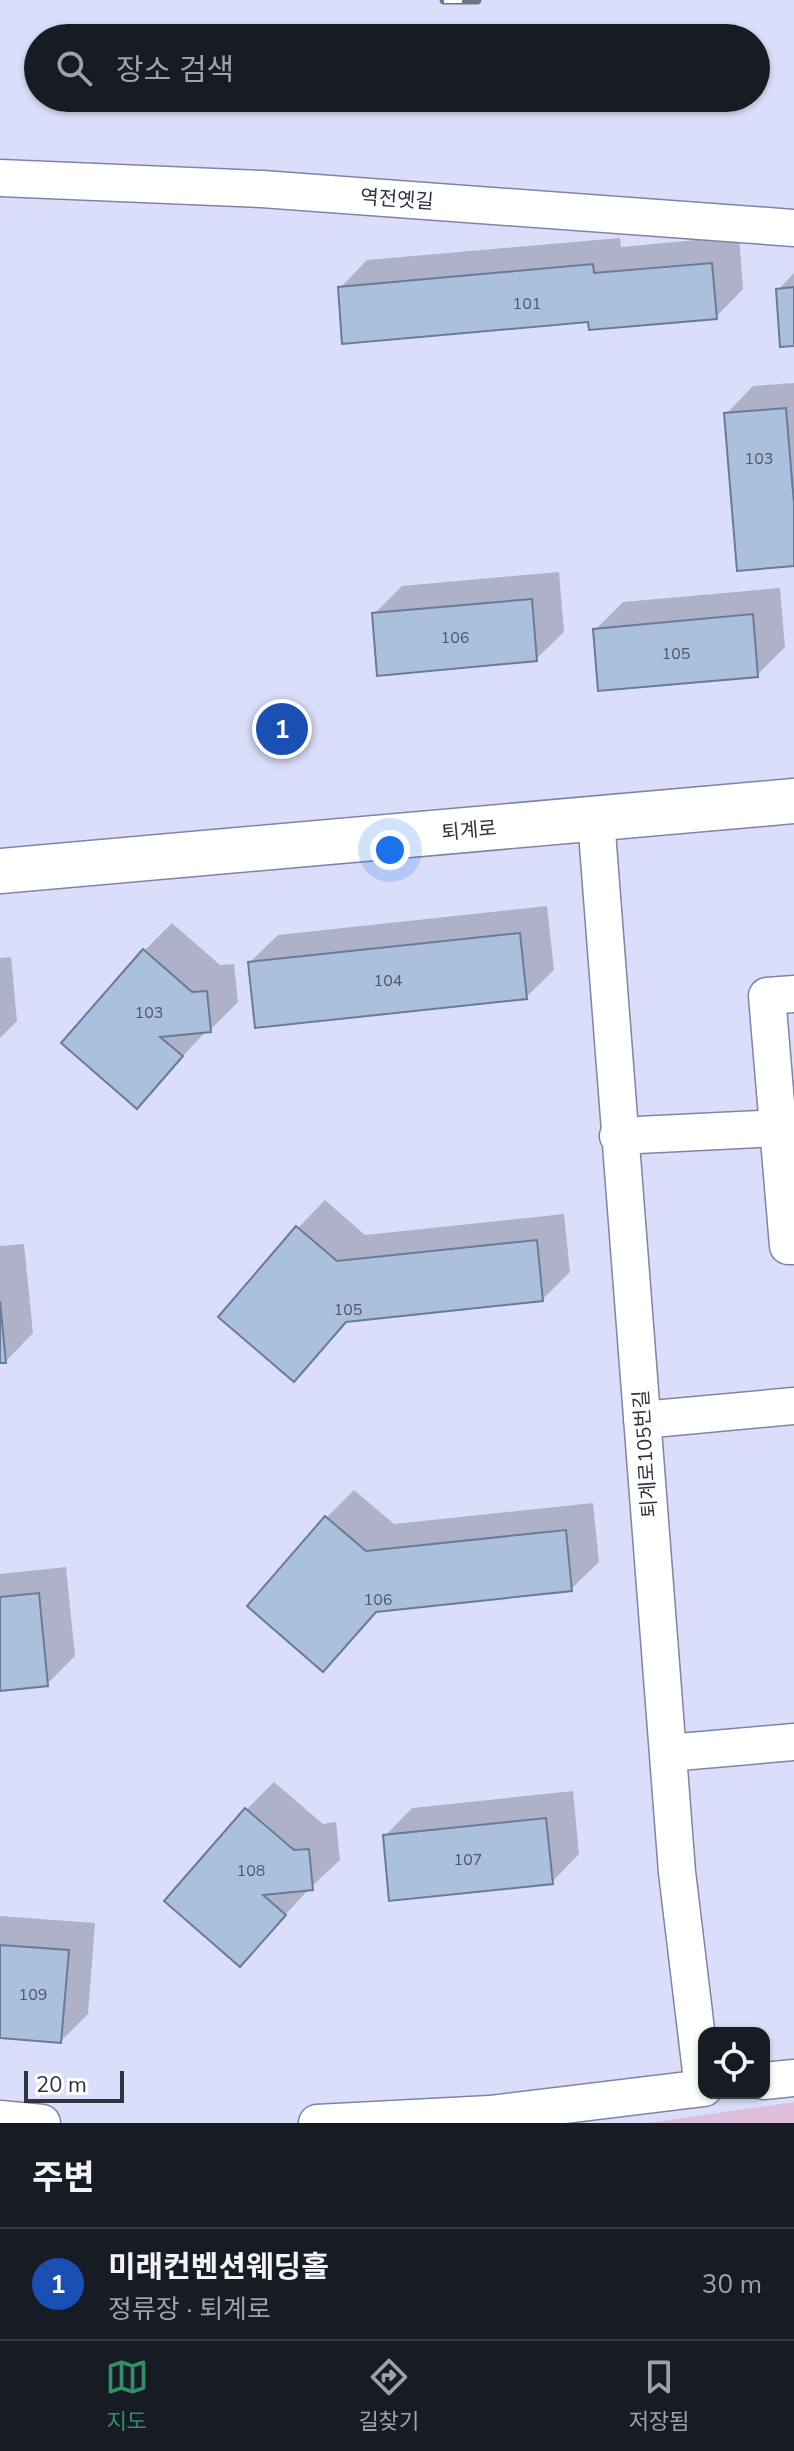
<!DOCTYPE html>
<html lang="ko">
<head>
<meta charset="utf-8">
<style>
  :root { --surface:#171b24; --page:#20242c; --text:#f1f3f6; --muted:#9ea1a6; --line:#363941; --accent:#308f67 }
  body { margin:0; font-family:"Nunito Sans","Noto Sans KR",sans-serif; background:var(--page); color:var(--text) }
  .controls { position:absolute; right:24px; bottom:24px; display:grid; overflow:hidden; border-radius:16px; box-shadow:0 2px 6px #0004 }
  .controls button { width:72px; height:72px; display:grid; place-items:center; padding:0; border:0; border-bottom:2px solid var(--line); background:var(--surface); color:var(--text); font:40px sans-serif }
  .scale { position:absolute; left:24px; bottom:20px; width:100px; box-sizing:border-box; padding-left:8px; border:4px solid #323341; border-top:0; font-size:22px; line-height:28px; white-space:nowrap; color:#323341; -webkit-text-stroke:6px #fff; paint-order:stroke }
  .you { position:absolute; left:390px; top:850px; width:28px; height:28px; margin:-20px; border:6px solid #fff; border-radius:50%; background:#1a73e8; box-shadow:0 0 0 12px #1a73e833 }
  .badge { display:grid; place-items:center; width:52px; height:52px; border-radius:50%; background:var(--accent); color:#fff; font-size:26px; font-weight:700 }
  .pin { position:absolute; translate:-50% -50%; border:4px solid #fff; box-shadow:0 2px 8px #0006 }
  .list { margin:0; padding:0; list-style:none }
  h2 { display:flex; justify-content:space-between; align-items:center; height:104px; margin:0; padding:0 32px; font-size:34px }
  h2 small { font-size:26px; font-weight:400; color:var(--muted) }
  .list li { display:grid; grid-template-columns:52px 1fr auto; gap:24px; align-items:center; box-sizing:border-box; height:112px; padding:0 32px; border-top:2px solid var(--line) }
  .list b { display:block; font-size:30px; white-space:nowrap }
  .list p { margin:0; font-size:26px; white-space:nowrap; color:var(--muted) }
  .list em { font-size:26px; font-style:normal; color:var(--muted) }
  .icon { flex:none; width:44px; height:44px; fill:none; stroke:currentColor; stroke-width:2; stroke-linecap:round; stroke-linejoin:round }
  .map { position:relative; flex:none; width:794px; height:2123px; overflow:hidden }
  .search { position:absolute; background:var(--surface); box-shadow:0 2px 6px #0004; left:24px; right:24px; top:24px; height:88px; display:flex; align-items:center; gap:20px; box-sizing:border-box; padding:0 28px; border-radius:44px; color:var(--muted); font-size:30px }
  .sheet { height:216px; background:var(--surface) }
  nav { display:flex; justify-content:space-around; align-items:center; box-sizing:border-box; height:112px; border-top:2px solid var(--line); background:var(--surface); font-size:22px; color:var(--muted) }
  nav a { display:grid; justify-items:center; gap:4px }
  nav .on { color:var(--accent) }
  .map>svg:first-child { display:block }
  .green { fill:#debedd }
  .shadow { fill:#0003 }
  .building { fill:#aac0dd; stroke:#697c97; stroke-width:2 }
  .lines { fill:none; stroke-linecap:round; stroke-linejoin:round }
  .minor-casing { stroke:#8084a4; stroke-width:39 }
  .tertiary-casing { stroke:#8084a4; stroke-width:47 }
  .minor { stroke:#fff; stroke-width:36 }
  .tertiary { stroke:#fff; stroke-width:44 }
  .rail-casing { stroke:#717386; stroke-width:9 }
  .rail { stroke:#fff; stroke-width:6; stroke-dasharray:18; stroke-linecap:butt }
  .labels { text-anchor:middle; stroke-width:6; stroke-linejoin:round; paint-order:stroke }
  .number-label { font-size:16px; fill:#505668 }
  .street-label { font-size:20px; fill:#323341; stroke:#fff }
</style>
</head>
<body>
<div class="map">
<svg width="794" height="2123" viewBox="0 0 794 2123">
  <rect width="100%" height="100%" fill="#dbdefa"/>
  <path class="green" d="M794 2102V2123H649Z"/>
  <path class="shadow" d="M739 236 743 289 716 317 590 319 340 288 367 260 620 238 621 247Z
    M794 273V344L778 290Z
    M794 383V564L726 414 753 386Z
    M559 572 564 632 536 659 374 614 402 586Z
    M780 588 785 647 757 675 595 630 623 602Z
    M547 906 554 970 526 997 250 962 278 935Z
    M172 923 220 965 234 964 238 1002 210 1030H207L137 1106 144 951Z
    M11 957 17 1021 0 1038V958Z
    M325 1200 365 1235 564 1214 570 1272 542 1300 349 1320 294 1380 298 1228Z
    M24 1244 33 1333 6 1361H0V1246Z
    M354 1490 394 1524 593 1503 599 1562 571 1589 379 1610 323 1669 250 1606 327 1517Z
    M66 1567 75 1656 47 1684 0 1689V1574Z
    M274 1782 323 1824 336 1822 340 1860 310 1888 239 1965 167 1901 247 1809Z
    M573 1791 579 1854 552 1882 385 1836 412 1808Z
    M0 1916 95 1923 88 2014 61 2041 0 2036Z"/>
  <path class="building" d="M712 263 717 319 589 330 588 322 342 344 338 287 593 264 594 273Z
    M794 287V346L780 347 776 289Z
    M786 408 794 504V566L737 571 724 413Z
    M532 599 537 661 377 676 372 613Z
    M753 614 758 677 598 691 593 629Z
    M520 933 527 999 255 1028 248 962Z
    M143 949 192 992 207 991 211 1032 160 1037 183 1056 137 1109 61 1043Z
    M296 1226 337 1261 537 1240 543 1301 346 1322 294 1382 218 1317Z
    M0 1301 6 1363H0Z
    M325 1516 366 1551 566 1530 572 1591 376 1612 323 1672 247 1606Z
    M39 1593 48 1686 0 1691V1597Z
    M245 1808 294 1850 309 1849 313 1890 263 1895 286 1915 240 1967 164 1901Z
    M546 1818 553 1884 389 1901 383 1835Z
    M0 1945 69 1950 61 2043 0 2038Z"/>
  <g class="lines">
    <g class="minor-casing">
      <path id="minor" d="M0 178 262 189 794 228
        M596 819 677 1872 703 2088
        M794 994 767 996 788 1246H794
        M618 1136 778 1128
        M642 1420 794 1406
        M668 1753 794 1742
        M764 2081 794 2078
        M0 2119 42 2123
        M317 2123 490 2114 704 2088"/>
    </g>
    <g class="tertiary-casing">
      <path id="tertiary" d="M0 871 794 801"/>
    </g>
    <use href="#minor" class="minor"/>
    <use href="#tertiary" class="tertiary"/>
    <g class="rail-casing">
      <path id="rail" d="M444 0H477"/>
    </g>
    <use href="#rail" class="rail"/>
  </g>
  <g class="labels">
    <g class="number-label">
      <text x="527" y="309">101</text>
      <text x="759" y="464">103</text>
      <text x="455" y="643">106</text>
      <text x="676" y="659">105</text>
      <text x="388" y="986">104</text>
      <text x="149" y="1018">103</text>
      <text x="348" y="1315">105</text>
      <text x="378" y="1605">106</text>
      <text x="468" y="1865">107</text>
      <text x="251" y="1876">108</text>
      <text x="33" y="2000">109</text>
    </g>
    <g class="street-label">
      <text transform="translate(397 199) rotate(4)" y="7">역전옛길</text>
      <text transform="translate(469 830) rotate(-5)" y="7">퇴계로</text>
      <text transform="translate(645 1454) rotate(-94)" y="7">퇴계로105번길</text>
    </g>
  </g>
</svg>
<div class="controls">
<button><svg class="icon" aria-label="locate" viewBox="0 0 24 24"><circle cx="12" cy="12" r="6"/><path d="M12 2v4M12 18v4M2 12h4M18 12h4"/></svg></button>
</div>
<div class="scale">20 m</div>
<div class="you"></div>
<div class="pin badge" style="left:282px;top:729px;background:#1a4fb4">1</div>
<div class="search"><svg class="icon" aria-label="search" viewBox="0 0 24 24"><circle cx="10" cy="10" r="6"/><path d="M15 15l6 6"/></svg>장소 검색</div>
</div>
<section class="sheet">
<h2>주변<small></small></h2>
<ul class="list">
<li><span class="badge" style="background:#1a4fb4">1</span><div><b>미래컨벤션웨딩홀</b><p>정류장 · 퇴계로</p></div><em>30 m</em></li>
</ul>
</section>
<nav>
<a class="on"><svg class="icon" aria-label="map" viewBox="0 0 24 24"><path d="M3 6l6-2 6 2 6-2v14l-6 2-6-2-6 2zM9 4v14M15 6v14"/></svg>지도</a>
<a><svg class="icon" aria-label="directions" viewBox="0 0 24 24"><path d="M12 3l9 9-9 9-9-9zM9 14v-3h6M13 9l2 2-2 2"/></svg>길찾기</a>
<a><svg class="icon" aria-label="saved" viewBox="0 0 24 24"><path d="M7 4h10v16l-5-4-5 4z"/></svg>저장됨</a>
</nav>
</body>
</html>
